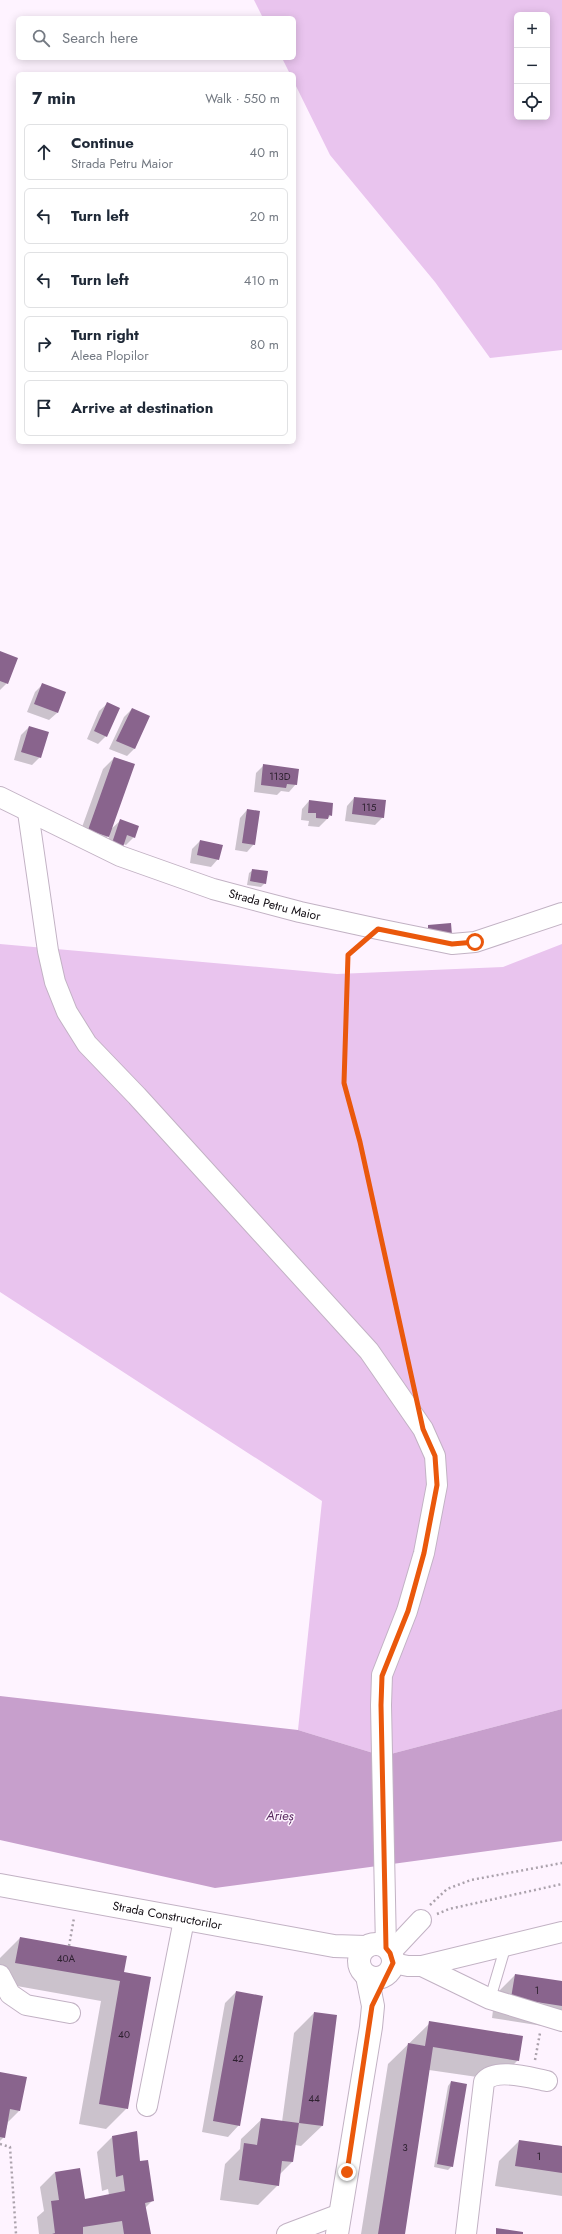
<!DOCTYPE html>
<html lang="en">
<head>
<meta charset="utf-8">
<style>
  :root { --surface:#fff; --page:#f2f2f3; --text:#1f2937; --muted:#747a83; --line:#e0e1e3 }
  body { margin:0; font-family:Jost,sans-serif; background:var(--page); color:var(--text) }
  .controls { position:absolute; right:12px; top:12px; display:grid; overflow:hidden; border-radius:6px; box-shadow:0 2px 10px #0003 }
  .controls button { width:36px; height:36px; display:grid; place-items:center; padding:0; border:0; border-bottom:1px solid var(--line); background:var(--surface); color:var(--text); font:20px sans-serif }
  .stop { position:absolute; width:12px; height:12px; margin:-9px; border:3px solid #ea580c; border-radius:50%; background:#fff }
  .stop.end { background:#ea580c; border-color:#fff; box-shadow:0 1px 4px #0008 }
  .list { margin:0; padding:0; list-style:none }
  h2 { display:flex; justify-content:space-between; align-items:center; height:52px; margin:0; padding:0 16px; font-size:17px }
  h2 small { font-size:13px; font-weight:400; color:var(--muted) }
  .list li { display:grid; grid-template-columns:26px 1fr auto; gap:12px; align-items:center; box-sizing:border-box; height:56px; margin:0 8px 8px; padding:0 8px; border:1px solid var(--line); border-radius:6px }
  .list b { display:block; font-size:15px; white-space:nowrap }
  .list p { margin:0; font-size:13px; white-space:nowrap; color:var(--muted) }
  .list em { font-size:13px; font-style:normal; color:var(--muted) }
  .icon { flex:none; width:22px; height:22px; fill:none; stroke:currentColor; stroke-width:2; stroke-linecap:round; stroke-linejoin:round }
  .map { position:relative; flex:none; width:562px; height:2234px; overflow:hidden }
  .search { position:absolute; background:var(--surface); box-shadow:0 2px 10px #0003; left:16px; top:16px; width:280px; height:44px; display:flex; align-items:center; gap:10px; box-sizing:border-box; padding:0 14px; border-radius:6px; color:var(--muted); font-size:15px }
  .panel { position:absolute; background:var(--surface); box-shadow:0 2px 10px #0003; left:16px; top:72px; width:280px; height:372px; border-radius:6px }
  .map>svg:first-child { display:block }
  .green { fill:#e9c4ee; fill-rule:evenodd }
  .water { fill:#c79fcc }
  .shadow { fill:#0003 }
  .building { fill:#89648d }
  .lines { fill:none; stroke-linecap:round; stroke-linejoin:round }
  .lane-casing { stroke:#c2b2c4; stroke-width:12 }
  .street-casing { stroke:#c2b2c4; stroke-width:22 }
  .secondary-casing { stroke:#c2b2c4; stroke-width:24 }
  .path { stroke:#aba2ac; stroke-width:2.5; stroke-dasharray:2 3; stroke-linecap:butt }
  .lane { stroke:#fff; stroke-width:10 }
  .street { stroke:#fff; stroke-width:20 }
  .secondary { stroke:#fff; stroke-width:22 }
  .route { stroke:#ea580c; stroke-width:5 }
  .labels { text-anchor:middle; stroke-width:3; stroke-linejoin:round; paint-order:stroke }
  .number-label { font-size:10px; fill:#2e2130 }
  .street-label { font-size:12px; fill:#100b11; stroke:#fef3ff }
  .water-label { font-size:13px; font-style:italic; fill:#592960; stroke:#fef3ff }
</style>
</head>
<body>
<div class="map">
<svg width="562" height="2234" viewBox="0 0 562 2234">
  <rect width="100%" height="100%" fill="#fef3ff"/>
  <path class="green" d="M254 0H562V350L490 358 435 282 330 155 294 82V74H290L282 58H294V18H263ZM517 15H547V117H517Z
    M0 944 337 974 503 967 562 944V1709L383 1756 298 1730 322 1501 0 1292Z"/>
  <path class="water" d="M0 1696 298 1730 383 1756 562 1709V1841L215 1888 0 1840Z"/>
  <path class="shadow" d="M0 652 7 683 0 690Z
    M43 684 57 713 49 720 27 712 35 692Z
    M107 704 106 736 98 744 87 739 99 711Z
    M132 709 134 749 127 756 109 749 124 717Z
    M29 727 40 757 32 765 14 760 21 735Z
    M114 758 110 830 120 821 134 837 126 845 123 844 105 850 110 834 97 848 77 841 103 769Z
    M264 765 296 784 289 792 281 791 277 795 254 792 256 773Z
    M354 798 383 817 375 825 345 821 347 806Z
    M309 801 331 815 319 827 308 826 309 821 301 820 302 809Z
    M247 810 254 844 247 852 235 850 240 818Z
    M200 841 218 859 211 867 190 863 192 849Z
    M253 870 265 883 261 887 247 885 249 873Z
    M20 1938 123 1973 127 2108 106 2129 79 2124 101 2001 0 1983V1958Z
    M515 1975 562 1982V2029L492 2018 495 1995Z
    M236 1992 239 2125 228 2137 202 2132 225 2003Z
    M314 2013 336 2016 322 2126 301 2146 295 2145 292 2162 279 2175 278 2185 258 2205 220 2200 225 2164 240 2149 241 2139 262 2119 282 2122 294 2033Z
    M430 2023 518 2060 498 2080 429 2070 404 2234H361L388 2064Z
    M0 2073 19 2111 8 2122 4 2137 0 2141Z
    M451 2082 452 2166 448 2170 434 2167 448 2086Z
    M112 2137 139 2162 153 2200 145 2208 150 2234H39L37 2217 44 2211 40 2187 55 2172 84 2200 109 2195 108 2189 102 2191 97 2152Z
    M519 2141 562 2146V2196L495 2186 499 2161Z"/>
  <path class="building" d="M0 651 18 658 8 684 0 681Z
    M42 683 66 692 58 713 34 704Z
    M107 702 120 708 107 737 94 731Z
    M132 708 150 716 135 749 116 741Z
    M29 726 49 732 41 758 21 752Z
    M114 757 135 764 109 837 88 830Z
    M263 764 299 769 297 785 287 784 286 788 261 785Z
    M354 797 386 800 384 818 352 814Z
    M309 800 333 803 332 816 329 815 328 819 316 818V813H308Z
    M247 809 260 811 255 845 242 843Z
    M120 819 139 826 135 838 127 835 123 847 112 843Z
    M200 840 223 845 219 860 197 855Z
    M252 869 268 871 266 884 250 881Z
    M451 923 452 935 428 937V925Z
    M20 1937 127 1956 124 1972 151 1977 128 2109 99 2104 120 1981 15 1963Z
    M515 1974 562 1981V2006L511 1998Z
    M236 1991 263 1996 240 2126 213 2121Z
    M314 2012 337 2015 323 2126 299 2123Z
    M429 2021 523 2036 519 2061 433 2047 405 2234H378L408 2043 425 2046Z
    M0 2072 27 2077 20 2111 10 2109 5 2138 0 2137Z
    M451 2081 467 2084 453 2167 437 2164Z
    M261 2118 299 2123 293 2162 282 2161 279 2186 239 2180 244 2143 257 2145Z
    M137 2131 140 2161 148 2160 154 2201 145 2203 151 2234H124L122 2221 83 2227V2234H52L55 2233 51 2201 59 2200 55 2172 80 2168 85 2199 125 2191 123 2175 116 2177 112 2136Z
    M519 2140 562 2146V2173L515 2166Z
    M496 2228 523 2232V2234H496Z"/>
  <g class="lines">
    <g class="lane-casing">
      <path id="lane" d="M490 1999 506 1945"/>
    </g>
    <g class="street-casing">
      <g id="street">
        <path id="s1" d="M0 797 120 856 213 889 300 912 378 929 452 944 475 942 562 913"/>
        <path d="M28 812 48 951 55 982 67 1012 87 1044 137 1096 369 1351 423 1429 435 1456 437 1485 424 1553 407 1611 382 1675 381 1705 386 1948"/>
        <path d="M390 1953 421 1920"/>
        <path d="M393 1963 408 1966H422L562 1932"/>
        <path d="M422 1966 490 1999 562 2021"/>
        <path d="M0 1975 10 1994 26 2005 70 2013"/>
        <path d="M147 2106 184 1920"/>
        <path d="M287 2234 340 2214"/>
        <path d="M466 2234 484 2082C495 2067 531 2078 547 2081"/>
      </g>
    </g>
    <g class="secondary-casing">
      <g id="secondary">
        <path id="s2" d="M0 1885 334 1946 366 1947"/>
        <circle cx="376" cy="1961" r="17"/>
        <path d="M337 2234 371 2027 373 2006 367 1976"/>
      </g>
    </g>
    <path class="path" d="M360 944 348 955 344 1083 360 1142 411 1378
      M430 1905 447 1889 471 1880 562 1863
      M437 1914 449 1909 562 1884
      M69 1946 74 1918
      M535 2060 540 2033
      M0 2144 10 2147 16 2234"/>
    <use href="#lane" class="lane"/>
    <use href="#street" class="street"/>
    <use href="#secondary" class="secondary"/>
  </g>
  <g class="lines">
    <path class="route" d="M347 2172 372 2006 393 1963 390 1953 386 1948 381 1705 382 1676 408 1611 424 1553 437 1485 435 1456 423 1429 360 1142 344 1083 348 955 378 929 452 944 475 942"/>
  </g>
  <g class="labels">
    <g class="number-label">
      <text x="280" y="780">113D</text>
      <text x="369" y="811">115</text>
      <text x="66" y="1962">40A</text>
      <text x="537" y="1994">1</text>
      <text x="124" y="2038">40</text>
      <text x="238" y="2062">42</text>
      <text x="314" y="2102">44</text>
      <text x="405" y="2151">3</text>
      <text x="539" y="2160">1</text>
    </g>
    <g class="street-label">
      <text dy="4" stroke="none"><textPath href="#s1" startOffset="296">Strada Petru Maior</textPath></text>
      <text dy="4" stroke="none"><textPath href="#s2" startOffset="170">Strada Constructorilor</textPath></text>
    </g>
    <g class="water-label">
      <text transform="translate(280 1815) rotate(1)" y="5">Arieș</text>
    </g>
  </g>
</svg>
<div class="controls">
<button>+</button>
<button>−</button>
<button><svg class="icon" aria-label="locate" viewBox="0 0 24 24"><circle cx="12" cy="12" r="6"/><path d="M12 2v4M12 18v4M2 12h4M18 12h4"/></svg></button>
</div>
<div class="stop" style="left:475px;top:942px"></div>
<div class="stop end" style="left:347px;top:2172px"></div>
<div class="search"><svg class="icon" aria-label="search" viewBox="0 0 24 24"><circle cx="10" cy="10" r="6"/><path d="M15 15l6 6"/></svg>Search here</div>
<section class="panel">
<h2>7 min<small>Walk · 550 m</small></h2>
<ul class="list">
<li><svg class="icon" aria-label="ahead" viewBox="0 0 24 24"><path d="M12 20V5M6 11l6-6 6 6"/></svg><div><b>Continue</b><p>Strada Petru Maior</p></div><em>40 m</em></li>
<li><svg class="icon" aria-label="left" viewBox="0 0 24 24"><path d="M17 20v-9H6M10 6l-5 5 5 5"/></svg><div><b>Turn left</b></div><em>20 m</em></li>
<li><svg class="icon" aria-label="left" viewBox="0 0 24 24"><path d="M17 20v-9H6M10 6l-5 5 5 5"/></svg><div><b>Turn left</b></div><em>410 m</em></li>
<li><svg class="icon" aria-label="right" viewBox="0 0 24 24"><path d="M7 20v-9h11M14 6l5 5-5 5"/></svg><div><b>Turn right</b><p>Aleea Plopilor</p></div><em>80 m</em></li>
<li><svg class="icon" aria-label="arrive" viewBox="0 0 24 24"><path d="M6 21V4h12l-3 4 3 4H6"/></svg><div><b>Arrive at destination</b></div></li>
</ul>
</section>
</div>
</body>
</html>
